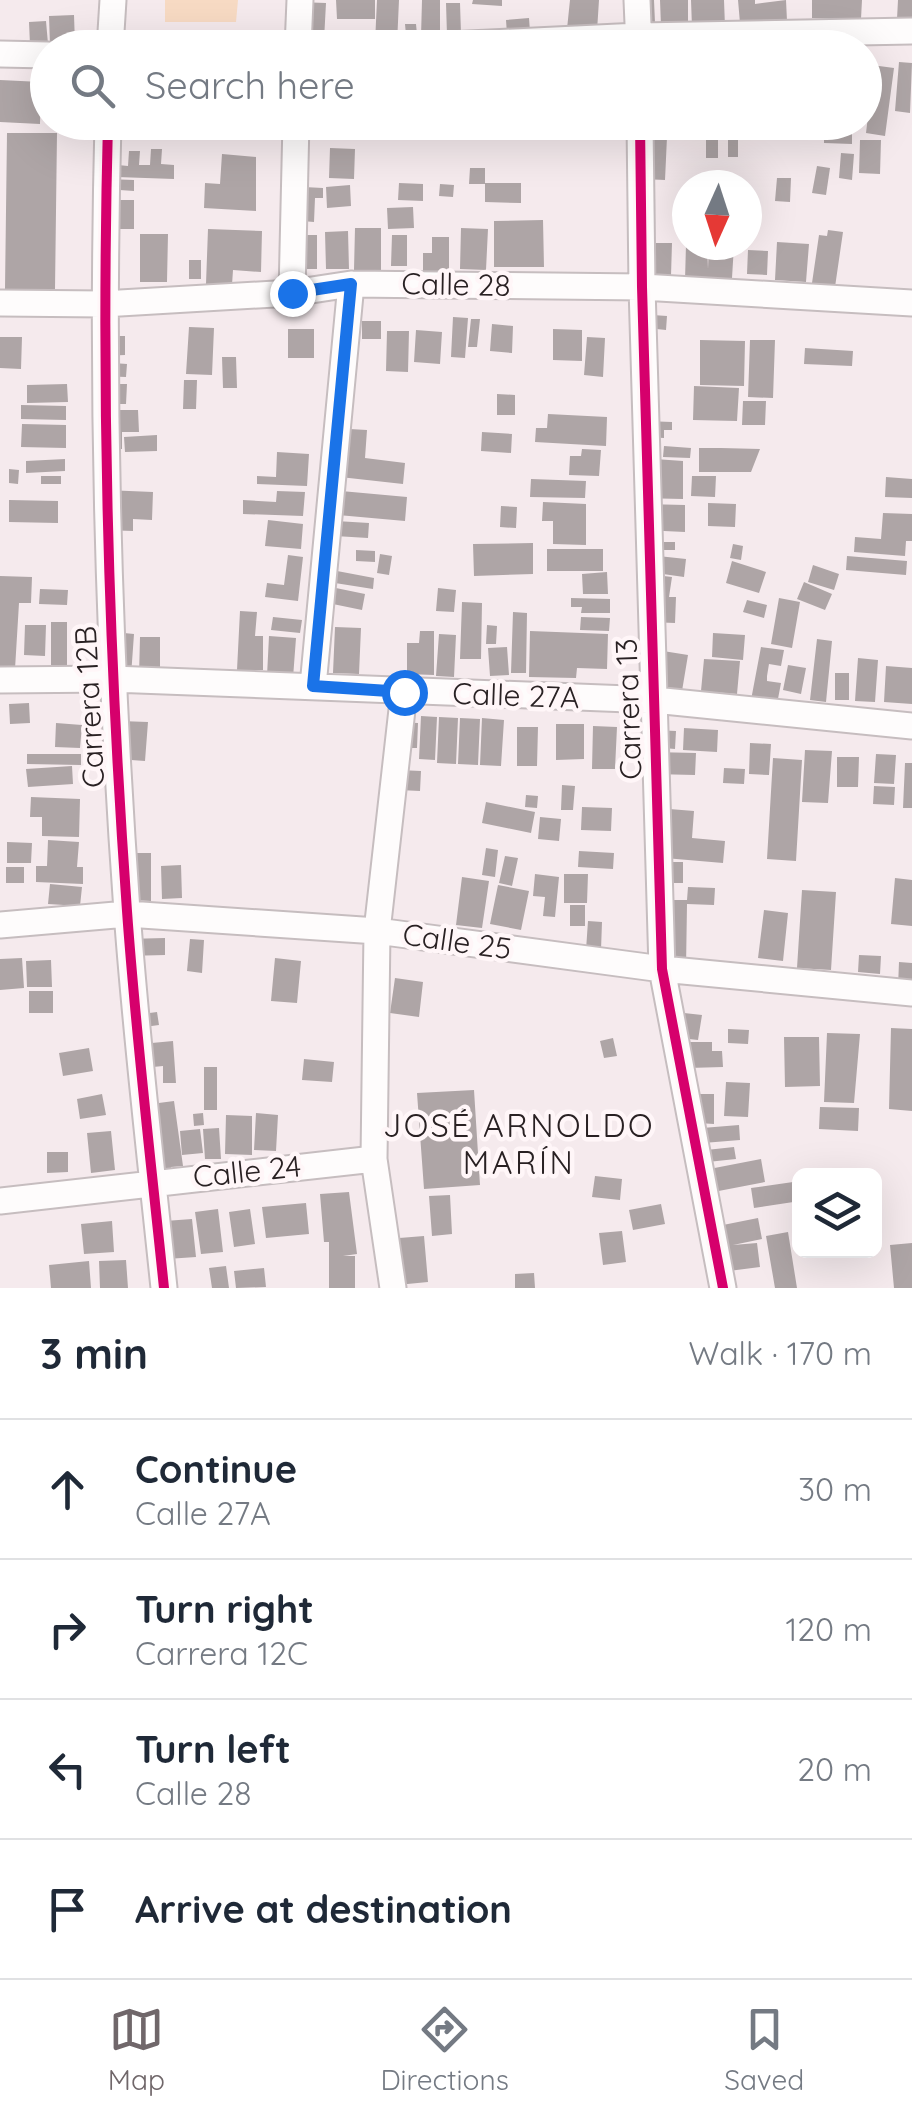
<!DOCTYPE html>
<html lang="en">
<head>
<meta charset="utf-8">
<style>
  :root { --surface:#fff; --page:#f2f2f3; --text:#1f2937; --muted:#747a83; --line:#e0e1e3; --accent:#70676a }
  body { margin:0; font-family:Quicksand,sans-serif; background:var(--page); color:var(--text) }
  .controls { position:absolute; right:30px; bottom:30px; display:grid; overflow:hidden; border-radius:15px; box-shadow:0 10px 40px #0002 }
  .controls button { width:90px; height:90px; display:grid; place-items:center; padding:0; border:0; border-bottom:2px solid var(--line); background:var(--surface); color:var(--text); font:50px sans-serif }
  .compass { position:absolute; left:672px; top:170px; width:90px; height:90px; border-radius:50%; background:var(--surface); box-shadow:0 10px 40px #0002; rotate:183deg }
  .stop { position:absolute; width:30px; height:30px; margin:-22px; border:8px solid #1a73e8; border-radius:50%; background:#fff }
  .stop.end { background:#1a73e8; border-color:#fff; box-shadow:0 2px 10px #0008 }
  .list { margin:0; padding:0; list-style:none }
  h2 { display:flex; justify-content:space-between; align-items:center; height:130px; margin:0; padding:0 40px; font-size:42px }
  h2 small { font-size:32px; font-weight:400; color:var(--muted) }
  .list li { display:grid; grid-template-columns:65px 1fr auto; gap:30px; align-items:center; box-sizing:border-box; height:140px; padding:0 40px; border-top:2px solid var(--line) }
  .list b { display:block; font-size:38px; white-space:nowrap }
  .list p { margin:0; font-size:32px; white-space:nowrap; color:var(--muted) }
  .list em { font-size:32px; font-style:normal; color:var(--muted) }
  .icon { flex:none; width:55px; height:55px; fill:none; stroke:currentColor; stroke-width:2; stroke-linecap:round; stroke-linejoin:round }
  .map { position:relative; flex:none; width:912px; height:1288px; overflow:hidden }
  .search { position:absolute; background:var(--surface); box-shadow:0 10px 40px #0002; left:30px; right:30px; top:30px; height:110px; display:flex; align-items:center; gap:25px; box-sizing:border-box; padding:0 35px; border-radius:55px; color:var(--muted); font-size:38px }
  .sheet { height:690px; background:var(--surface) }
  nav { display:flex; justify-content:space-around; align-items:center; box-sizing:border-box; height:140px; border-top:2px solid var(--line); background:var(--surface); font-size:28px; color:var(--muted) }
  nav a { display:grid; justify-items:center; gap:5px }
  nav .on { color:var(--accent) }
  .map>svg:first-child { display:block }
  .green { fill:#f7dac3 }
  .building { fill:#aea5a6 }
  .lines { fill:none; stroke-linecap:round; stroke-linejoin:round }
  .minor-casing { stroke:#c6bdbf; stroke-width:29 }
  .minor { stroke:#fefcfc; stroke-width:25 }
  .cycleway-casing { stroke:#fff6f8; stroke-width:16 }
  .cycleway { stroke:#d6006c; stroke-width:10 }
  .route { stroke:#1a73e8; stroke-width:12 }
  .labels { text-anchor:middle; stroke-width:9; stroke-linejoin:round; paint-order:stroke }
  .street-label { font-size:30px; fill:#292123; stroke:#fff6f8 }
  .neighbourhood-label { font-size:32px; letter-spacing:2.5px; fill:#292123; stroke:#fff6f8 }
</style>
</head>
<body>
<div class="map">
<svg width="912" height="1288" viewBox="0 0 912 1288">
  <rect width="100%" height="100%" fill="#f5eaed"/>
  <path class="green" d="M165 0H238L236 22H165Z"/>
  <path class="building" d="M336 0H375V19H337Z
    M377 0H399L397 44 375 43Z
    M422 0H440V37H421Z
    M473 0H502V6L472 4Z
    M570 0H599L597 31 567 29Z
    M628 0H654L655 23 628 24Z
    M660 0H688V26H661Z
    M691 0H724L725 27H692Z
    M738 0H755V4L786 0 787 21 740 23Z
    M812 0H862L861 19 812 18Z
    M898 0H912V20L897 19Z
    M298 2 326 3 324 40 296 38Z
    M446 3H460L461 34 447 35Z
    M74 15 75 44 50 45 49 16Z
    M529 18 530 32 507 34 506 20Z
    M46 21 48 44 30 45 29 22Z
    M405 24H416L418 45 407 46Z
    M899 62 912 63 910 113 895 111Z
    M864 64 894 68 885 136 866 133 870 99 864 98Z
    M0 80 41 82 40 124 0 122Z
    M208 122H251L250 139 207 138Z
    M442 122H465V136H442Z
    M479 122H504V131L479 130Z
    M733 122H760L759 130 733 129Z
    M824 122H852V144L824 143Z
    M7 133H57L55 290 5 289Z
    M635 135 667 137 665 180 642 179Z
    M706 135H718V158H706Z
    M728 136H738V157H728Z
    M860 140H881L880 174 859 173Z
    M330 148 355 149 354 179 329 178Z
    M151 149H162L161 164 174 165V179L117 177 118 165 128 166 129 151H140L139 165H150Z
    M841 153 854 154 852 180 839 178Z
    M222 154 256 157V211L204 208 205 183 220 184Z
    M817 166 830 168 826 195 812 193Z
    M470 168H485V184H469Z
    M777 178H791L790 202 775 201Z
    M106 179 134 180V191L105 189Z
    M399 183 423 184V201L398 200Z
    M485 183H521V203L485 202Z
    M440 184 454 185 453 197 439 196Z
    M350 185 351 206 327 208 326 187Z
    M285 186 323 188V198H315L314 222 290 220Z
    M104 200H134V229H104Z
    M413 207 414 228 388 229 387 208Z
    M543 220 544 267H494V221Z
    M355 228H381V271L354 270Z
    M461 228 488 229 486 270 460 269Z
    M208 229 262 231 261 272 233 270 232 285 206 284Z
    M828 230 843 232 835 287 812 283 819 235 827 236Z
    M348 231 349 269H326L325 232Z
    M140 234H168L167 282H140Z
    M295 235H317V269H295Z
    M392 235H407V266H391Z
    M432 237H449V271H423V253H432Z
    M777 242 809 244 806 282 775 280Z
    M648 243H672L671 276H648Z
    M686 245H707L708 269 709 245H734L732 278 685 280Z
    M748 250 768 251 767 275 747 274Z
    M189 260H201V279H189Z
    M638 314 667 316 666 330 637 327Z
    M453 317 468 318 465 358 451 357Z
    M471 319H480L477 347H468Z
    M362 321H381V339H362Z
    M492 324 513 326 512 353 490 351Z
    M189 327 214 328 212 375 186 374Z
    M288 329H314V358H288Z
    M553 329 582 330V361L553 360Z
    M416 330 442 332 440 364 414 362Z
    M387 331H409L408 372 386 371Z
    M101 336H125V355L102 356Z
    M0 337H22L21 369 0 368Z
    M587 337 605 338 603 377 584 375Z
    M700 340 745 341 744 386 700 385Z
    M750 340H775L773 398 748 397Z
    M805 348 853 351 852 366 804 364Z
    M222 357H236L237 388H223Z
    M99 362 127 364 126 377 98 376Z
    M184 380H197L196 409H183Z
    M67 384 68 402 27 403V385Z
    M98 384H127L126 404H98Z
    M694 386 739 388 737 421 693 420Z
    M497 394 515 395V415H497Z
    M743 401H766L765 425H742Z
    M21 405 66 406V420L21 419Z
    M100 410H138L139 432H122V449H101Z
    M548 414 607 417 606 446 535 442 536 428H547Z
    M645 421 672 422V430H664V438L645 437Z
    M22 424 66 425V448L21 447Z
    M332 428 367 430 365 458 405 463 403 484 340 477Z
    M482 432 512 434 511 453 481 451Z
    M157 435V451L125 452 124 437Z
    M664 446 691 448 690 458 663 457Z
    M699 448H721L760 449 751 472H699Z
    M582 449 601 450 599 476 569 475 570 456H581Z
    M277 452 309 454 307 486 257 484V476L276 477Z
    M65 459V471L26 473V461Z
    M655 459 683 461V499L638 498Z
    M9 469 19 470 18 484 9 483Z
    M41 476H61V484H41Z
    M692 476H716L715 497 691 496Z
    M886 477 912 479V498L885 497Z
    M531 479 586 481 585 498 530 497Z
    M105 490 153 492 152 520 133 519V531L103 530Z
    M277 491 305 492 303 516 243 514V500L276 502Z
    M341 491 407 497 405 521 338 515Z
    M9 500 58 501V523L9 522Z
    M543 502 586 504V545L553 544V521H542Z
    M708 503 736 504 735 527 708 526Z
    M644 504 685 505V532L643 530Z
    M501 506 517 507 516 528 500 527Z
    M883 513 912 514V541H906L905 556 854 552 855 537 881 539Z
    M268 520 303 524 301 549 265 546Z
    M336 521 369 523 368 538 335 536Z
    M653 536H663V542H675V550H652Z
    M533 543V574L474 576 473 544Z
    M733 544 743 546 741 560 730 558Z
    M547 549H603V571H547Z
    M356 550 375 551V562L356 561Z
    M380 554 392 556 389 575 377 573Z
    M288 555 303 557 298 601 265 597 267 583 284 585Z
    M658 556 686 559 684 577 656 573Z
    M847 556 907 561 906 575 846 570Z
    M732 561 766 572 759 593 726 583Z
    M813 565 839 574 834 590 808 582Z
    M337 571 374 578 373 589 335 583Z
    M607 572 608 594H583L582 574Z
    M647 574 672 577 669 597H676L675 623 649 622Z
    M0 576 32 577 31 603H19L15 669 0 668Z
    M804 582 832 594 825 610 797 599Z
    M331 587 365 594 362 610 328 603Z
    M438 588 456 590 454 612 436 611Z
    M40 589 68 590 67 605 39 604Z
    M571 598 610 599V613H581L582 607H571Z
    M779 598 800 602 792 648 771 644Z
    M747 600 767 605 764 618 743 612Z
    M462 602 482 603 481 659H460Z
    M240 611 257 612 255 636H263V670H237Z
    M513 612 527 613 526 673H511Z
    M273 617 302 620 300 633 271 630Z
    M581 617 610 618 609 631 580 630Z
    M51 622H67V665H51Z
    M25 625H46L45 656 24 655Z
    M487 625 497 626 496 644H486Z
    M335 627 361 628 359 674 333 673Z
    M420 631H434V675L407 674V643H419Z
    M530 631 608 634 607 669 577 668 576 678 529 677Z
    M114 632 134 634 131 676 112 675Z
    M713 633 745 635 743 660 712 657Z
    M439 634 456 635 454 677 436 676Z
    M269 636 296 638 293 678 267 676Z
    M140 637H160V676H139Z
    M817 639 832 641 826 702 810 700Z
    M507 647 509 675 490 676 488 648Z
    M761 647 784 650 781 666 769 664 767 676V681L781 683 777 704 751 700Z
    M663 651 688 655 682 691 658 687Z
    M858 658 878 660 875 702 855 701Z
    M704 659 740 661 737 694 701 691Z
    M788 665 806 668 801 694 783 690Z
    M886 666 912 668V704L884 702Z
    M835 673H849V700H835Z
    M29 703 30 723 10 724 9 704Z
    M421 716 437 717 435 760 419 759Z
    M439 717 458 718 456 764 437 763Z
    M460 718 480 719 478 765 458 764Z
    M482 718 504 720 501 766 480 765Z
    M120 721 148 722 145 761 117 759Z
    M396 722 418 723 417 748H396Z
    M56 723 82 725 80 748 55 747Z
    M556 724H584V759L556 760Z
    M593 726 617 727 615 769H592Z
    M517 727H538L537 766H517Z
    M684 728 718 730 717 752 683 750Z
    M653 730 676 731 675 749 652 747Z
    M750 743 771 744 769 775 749 774Z
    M805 750 832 751 828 803 802 802Z
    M653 752 696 753 695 775 653 774Z
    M27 754H81V765L27 764Z
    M876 754 896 755 894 784 874 783Z
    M837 757H859L858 787H837Z
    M773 758 802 760 796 861 767 859Z
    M905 763H912V808H903Z
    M72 766 73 784 28 787 26 769Z
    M724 768 745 769 744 784 723 783Z
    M399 770 421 771 420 791 399 790Z
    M562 785 575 786 573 810H561Z
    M874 786 895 787 894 805 873 804Z
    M526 795 538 796 537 808 525 807Z
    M31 797 80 799 79 837 42 836V817H30Z
    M486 802 535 812 531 833 482 823Z
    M582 807 612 808 611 831 581 830Z
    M657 808 694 811 692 838 725 841 723 863 653 857Z
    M540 817 561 819 559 841 538 839Z
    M48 840 79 842 77 867H83V884L36 882V866H47Z
    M7 842 32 843 31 863H7Z
    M486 848 498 850 495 877 482 875Z
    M579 851 614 853 613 869 578 867Z
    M129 853H151V901L129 900Z
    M505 856 518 858 512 886 499 883Z
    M655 862H683V883H655Z
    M181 865 182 898 162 899 161 866Z
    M6 867H24V883H6Z
    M535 874 559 877 555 917 543 916 545 897 533 896Z
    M564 874H588L587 903H564Z
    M462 877 489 881 482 928 456 925Z
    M895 878 912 880V926L891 924Z
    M50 884 82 887 80 906 48 904Z
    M498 885 529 891 521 930 490 924Z
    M688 887 715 888 714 905 687 904 686 968H659L660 900H687Z
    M802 890 836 892 831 970 797 968Z
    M570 905H585V926H570Z
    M764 910 788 913 783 961 758 958Z
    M588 921 602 922 601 950H586Z
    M165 938V955L126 956V939Z
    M190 939 204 940 202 973 187 971Z
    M859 955 881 956 880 974 858 972Z
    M22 958 24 988 0 990V959Z
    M275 958 301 961 297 1003 271 1001Z
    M51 960 52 987H27L26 961Z
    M899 962 912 963V988L898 987Z
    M395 978 423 982 419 1017 390 1013Z
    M29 991H53V1013H29Z
    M157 1012 159 1025 137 1028 135 1015Z
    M684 1013 702 1015 698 1040 680 1038Z
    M891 1028 912 1029V1111L889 1109Z
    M728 1029 749 1030 748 1044 728 1043Z
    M827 1033 860 1034 854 1103 824 1102Z
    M784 1037H819L820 1086 785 1087Z
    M613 1038 617 1056 604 1058 600 1041Z
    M173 1041 176 1083H163V1066L143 1068 141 1044Z
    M688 1042H712V1051H722L723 1067 688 1068Z
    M89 1048 93 1071 63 1076 59 1053Z
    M304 1059 334 1062 332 1082 302 1080Z
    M204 1067H217V1110H204Z
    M726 1082 750 1083 748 1117 724 1116Z
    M474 1090 480 1185 424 1189 417 1093Z
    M102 1094 106 1115 80 1119 77 1099Z
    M684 1094H714V1124L682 1122Z
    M174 1101 183 1166 171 1167 172 1174 157 1175 151 1104Z
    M820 1107 859 1108 858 1131 819 1129Z
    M203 1113 204 1125 194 1126 193 1114Z
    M256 1113 278 1115 276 1151 254 1150Z
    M226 1115 252 1116V1155L225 1154Z
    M739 1125 740 1140 691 1144 690 1129Z
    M219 1128 221 1159H205L203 1129Z
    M200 1129 203 1153 182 1155 180 1131Z
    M111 1131 115 1170 91 1173 87 1133Z
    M734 1147 736 1159 698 1163 697 1151Z
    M47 1152H68V1172L47 1173Z
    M761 1159 765 1182 703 1194 699 1171Z
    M595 1176 622 1179 620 1200 592 1197Z
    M800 1181V1201L754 1208 751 1188Z
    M349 1192 357 1254 343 1256H355V1288H329V1242H324L320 1194Z
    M450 1195 452 1234 432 1236 429 1196Z
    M306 1203 309 1234 266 1238 262 1207Z
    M661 1204 665 1224 633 1230 629 1210Z
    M218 1209 223 1252 201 1254 195 1212Z
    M250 1209 255 1244 234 1247 229 1212Z
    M758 1218 762 1239 733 1245 757 1243 760 1267 721 1272 713 1227Z
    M192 1219 196 1257 167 1259 165 1221Z
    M112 1221 114 1252 84 1254 81 1224Z
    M622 1231 626 1262 603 1265 599 1233Z
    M788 1232 797 1288H775L766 1236Z
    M424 1236 428 1282 397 1285 387 1239Z
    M912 1243V1288H894L890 1245Z
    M126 1260 128 1288H100L99 1261Z
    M89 1261 91 1288H51L49 1265Z
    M226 1266 229 1288H212L209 1268Z
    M264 1268 266 1287 236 1288 234 1271Z
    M534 1273 535 1288H515V1274Z"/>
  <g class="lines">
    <g class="minor-casing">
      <path id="minor" d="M637 0 639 48
        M110 48 113 0
        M298 48 300 0
        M385 48 639 36 912 31
        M0 54 48 55
        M108 122C101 385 108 648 127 911 136 1037 151 1162 164 1288
        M640 122 642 287 662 969 723 1288
        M292 293 296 122
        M0 303 103 304 292 293 351 284 642 287 912 303
        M0 680 112 679 654 700 912 726
        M313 686 351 284
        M0 925 127 914 377 931 662 969 912 993
        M0 1201 374 1159
        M393 1288 374 1159 377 931 404 692"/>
    </g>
    <use href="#minor" class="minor"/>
    <g class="cycleway-casing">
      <path id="cycleway" d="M108 122C101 385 108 648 127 911 136 1037 151 1162 164 1288
        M640 122 642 287 662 969 723 1288"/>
    </g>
    <use href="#cycleway" class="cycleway"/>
  </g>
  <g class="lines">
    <path class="route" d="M292 293 351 284 313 686 404 692"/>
  </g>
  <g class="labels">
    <g class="street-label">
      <text transform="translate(456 285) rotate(1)" y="10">Calle 28</text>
      <text transform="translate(516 696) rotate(2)" y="10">Calle 27A</text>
      <text transform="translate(90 707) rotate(-93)" y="10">Carrera 12B</text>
      <text transform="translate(629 709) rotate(-92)" y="10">Carrera 13</text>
      <text transform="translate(457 942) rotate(8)" y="10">Calle 25</text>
      <text transform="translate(247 1172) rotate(-6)" y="10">Calle 24</text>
    </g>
    <g class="neighbourhood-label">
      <text x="519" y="1137">JOSÉ ARNOLDO<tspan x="519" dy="37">MARÍN</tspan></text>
    </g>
  </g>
</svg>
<div class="controls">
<button><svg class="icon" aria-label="layers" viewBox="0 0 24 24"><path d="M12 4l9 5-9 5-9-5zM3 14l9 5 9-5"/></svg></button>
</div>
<svg class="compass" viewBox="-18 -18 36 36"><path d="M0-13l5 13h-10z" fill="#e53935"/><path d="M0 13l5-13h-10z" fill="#747a83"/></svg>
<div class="stop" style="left:404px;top:692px"></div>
<div class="stop end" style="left:292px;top:293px"></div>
<div class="search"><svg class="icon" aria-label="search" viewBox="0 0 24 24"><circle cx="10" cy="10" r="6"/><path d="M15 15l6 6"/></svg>Search here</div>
</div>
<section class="sheet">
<h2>3 min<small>Walk · 170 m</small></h2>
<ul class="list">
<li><svg class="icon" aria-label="ahead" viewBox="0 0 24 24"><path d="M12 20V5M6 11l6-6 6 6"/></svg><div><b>Continue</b><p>Calle 27A</p></div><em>30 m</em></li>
<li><svg class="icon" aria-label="right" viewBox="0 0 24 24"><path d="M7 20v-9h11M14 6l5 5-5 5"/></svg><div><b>Turn right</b><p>Carrera 12C</p></div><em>120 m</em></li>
<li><svg class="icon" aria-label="left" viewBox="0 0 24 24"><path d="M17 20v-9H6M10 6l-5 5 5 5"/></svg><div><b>Turn left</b><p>Calle 28</p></div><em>20 m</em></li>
<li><svg class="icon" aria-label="arrive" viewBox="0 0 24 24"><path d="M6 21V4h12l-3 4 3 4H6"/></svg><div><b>Arrive at destination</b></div></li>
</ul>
</section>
<nav>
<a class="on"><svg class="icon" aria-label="map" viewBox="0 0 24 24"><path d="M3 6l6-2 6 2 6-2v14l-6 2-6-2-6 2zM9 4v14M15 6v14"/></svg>Map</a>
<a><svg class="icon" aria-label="directions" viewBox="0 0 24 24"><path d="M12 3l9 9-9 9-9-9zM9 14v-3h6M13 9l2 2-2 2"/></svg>Directions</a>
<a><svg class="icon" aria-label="saved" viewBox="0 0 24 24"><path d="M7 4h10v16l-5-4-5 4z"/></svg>Saved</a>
</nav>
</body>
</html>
